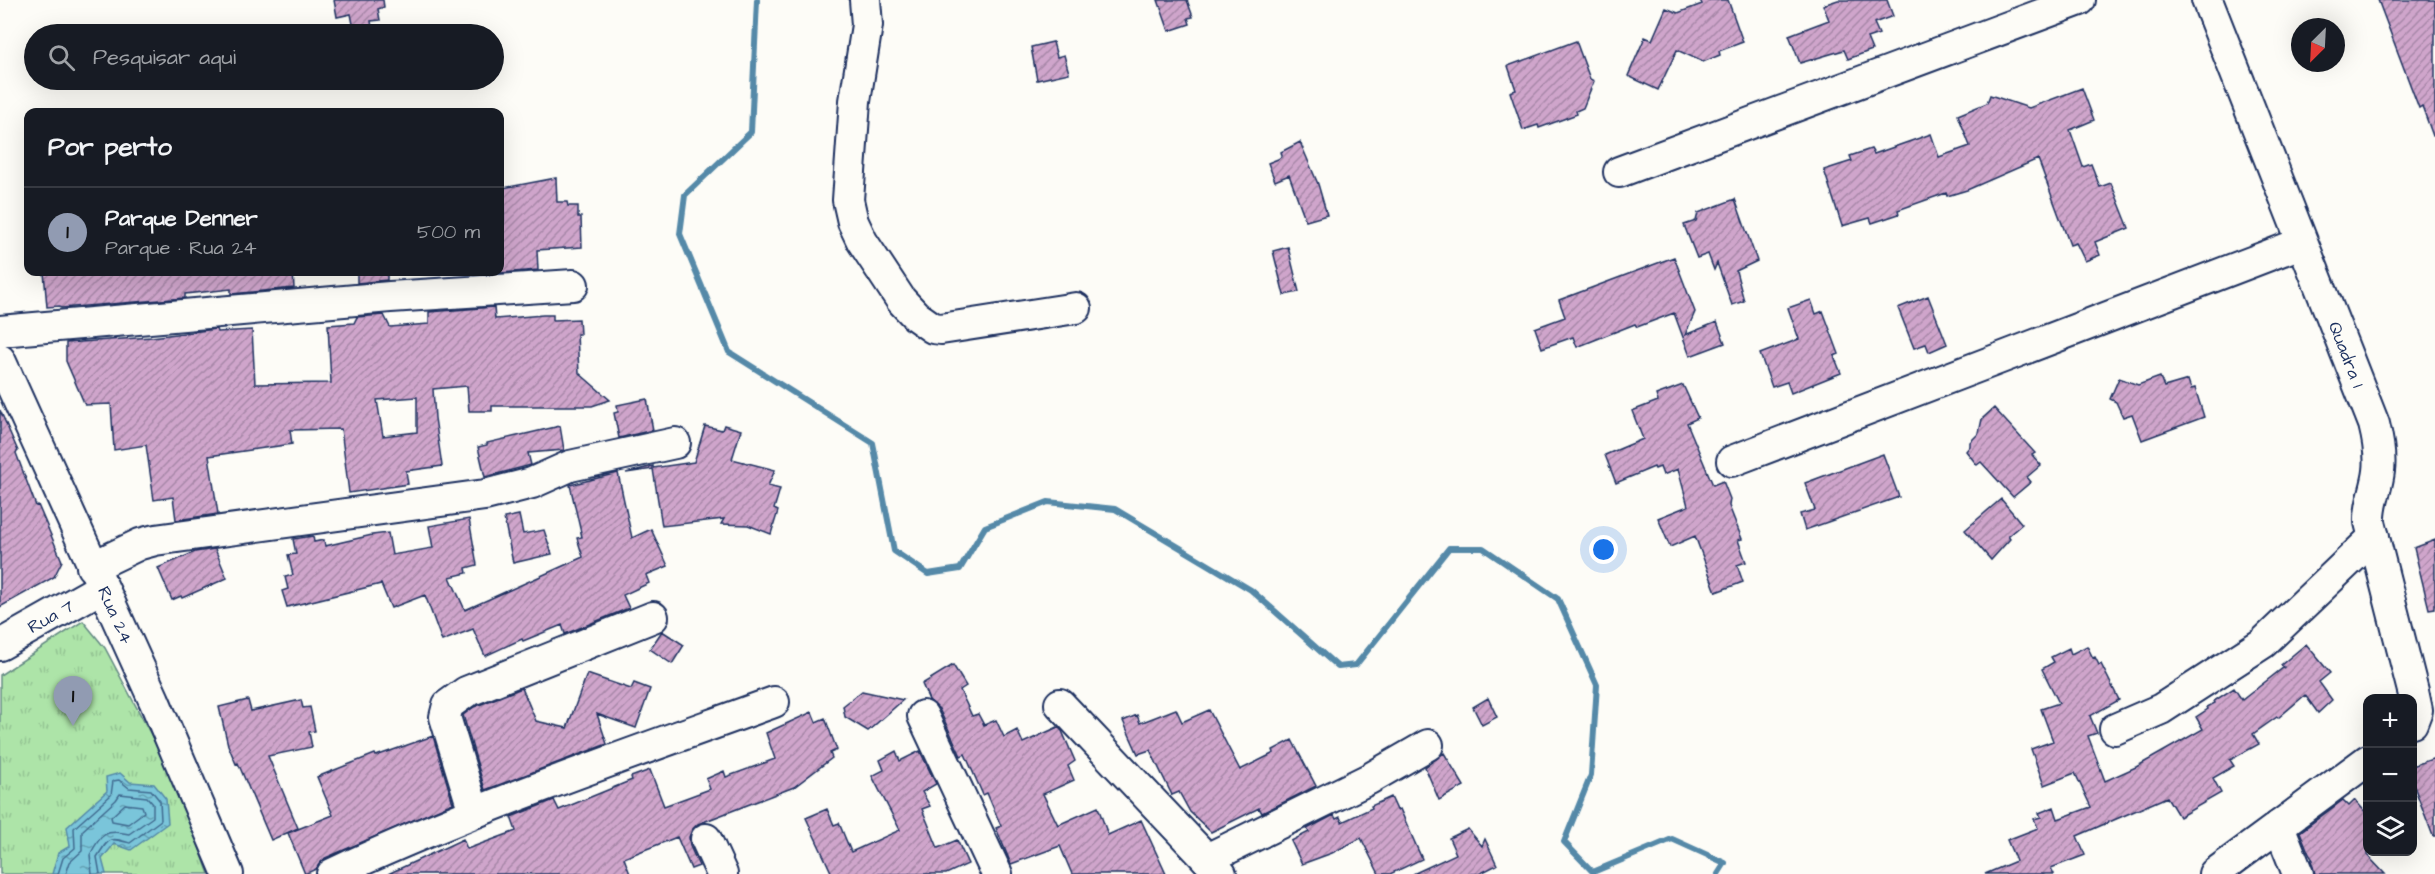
<!DOCTYPE html>
<html lang="pt">
<head>
<meta charset="utf-8">
<style>
  :root { --surface:#171b24; --page:#242831; --text:#f1f3f6; --muted:#9ea1a6; --line:#363941; --accent:#919bb2 }
  body { margin:0; font-family:"Architects Daughter",sans-serif; background:var(--page); color:var(--text) }
  .controls { position:absolute; right:18px; bottom:18px; display:grid; overflow:hidden; border-radius:12px; box-shadow:0 6px 24px #0002 }
  .controls button { width:54px; height:54px; display:grid; place-items:center; padding:0; border:0; border-bottom:2px solid var(--line); background:var(--surface); color:var(--text); font:30px sans-serif }
  .compass { position:absolute; left:2291px; top:18px; width:54px; height:54px; border-radius:50%; background:var(--surface); box-shadow:0 6px 24px #0002; rotate:204deg }
  .you { position:absolute; left:1604px; top:550px; width:21px; height:21px; margin:-15px; border:4px solid #fff; border-radius:50%; background:#1a73e8; box-shadow:0 0 0 9px #1a73e833 }
  .badge { display:grid; place-items:center; width:39px; height:39px; border-radius:50%; background:var(--accent); color:#111; font-size:20px; font-weight:700 }
  .pin { position:absolute; translate:-50% -50px; filter:drop-shadow(0 2px 3px #0008) }
  .pin::after { content:''; position:absolute; top:32px; width:21px; height:18px; background:inherit; clip-path:polygon(0 0,100% 0,50% 100%) }
  .list { margin:0; padding:0; list-style:none }
  h2 { display:flex; justify-content:space-between; align-items:center; height:78px; margin:0; padding:0 24px; font-size:26px }
  h2 small { font-size:20px; font-weight:400; color:var(--muted) }
  .list li { display:grid; grid-template-columns:39px 1fr auto; gap:18px; align-items:center; box-sizing:border-box; height:90px; padding:0 24px; border-top:2px solid var(--line) }
  .list b { display:block; font-size:22px; white-space:nowrap }
  .list p { margin:0; font-size:20px; white-space:nowrap; color:var(--muted) }
  .list em { font-size:20px; font-style:normal; color:var(--muted) }
  .icon { flex:none; width:33px; height:33px; fill:none; stroke:currentColor; stroke-width:2; stroke-linecap:round; stroke-linejoin:round }
  .map { position:relative; flex:none; width:2435px; height:874px; overflow:hidden }
  .search { position:absolute; background:var(--surface); box-shadow:0 6px 24px #0002; left:24px; top:24px; width:480px; height:66px; display:flex; align-items:center; gap:15px; box-sizing:border-box; padding:0 21px; border-radius:33px; color:var(--muted); font-size:22px }
  .panel { position:absolute; background:var(--surface); box-shadow:0 6px 24px #0002; left:24px; top:108px; width:480px; height:168px; border-radius:12px }
  .map>svg:first-child { display:block }
  .park { fill:url(#park-tufts); stroke:#648a83; stroke-width:1.5 }
  .water { fill:url(#water-ripples); stroke:#5489a8; stroke-width:1.5 }
  .lines { fill:none; stroke-linecap:round; stroke-linejoin:round }
  .shore { stroke:#416b90; stroke-width:1.5 }
  .stream { stroke:#5489a8; stroke-width:6 }
  .building { fill:url(#building-hatch); stroke:#1b2f5e; stroke-width:1.5; fill-rule:evenodd }
  .minor-casing { stroke:#1b2f5e; stroke-width:34 }
  .minor { stroke:#fdfcf7; stroke-width:30 }
  .labels { text-anchor:middle; stroke-width:4.5; stroke-linejoin:round; paint-order:stroke }
  .street-label { font-size:18px; fill:#1b2f5e; stroke:#fdfcf7 }
</style>
</head>
<body>
<div class="map">
<svg width="2435" height="874" viewBox="0 0 2435 874">
  <defs>
    <pattern id="park-tufts" width="24" height="20" patternUnits="userSpaceOnUse" patternTransform="scale(1.5)"><rect width="24" height="20" fill="#ade4a8"/><path d="M3 7l-1-3M5 7V3M7 7l1-3M15 17l-1-3M17 17v-4M19 17l1-3" fill="none" stroke="#94c493"/></pattern>
    <pattern id="water-ripples" width="26" height="14" patternUnits="userSpaceOnUse" patternTransform="scale(1.5)"><rect width="26" height="14" fill="#7ac5da"/><path d="M2 4q2-2 4 0t4 0M15 11q2-2 4 0t4 0" fill="none" stroke="#63a0b4"/></pattern>
    <pattern id="building-hatch" width="6" height="6" patternUnits="userSpaceOnUse" patternTransform="scale(1.5)"><rect width="6" height="6" fill="#cfa5cb"/><path d="M-1 1l2-2M0 6l6-6M5 7l2-2" fill="none" stroke="#a787a8"/></pattern>
  </defs>
  <rect width="100%" height="100%" fill="#fdfcf7"/>
  <filter id="ink" filterUnits="userSpaceOnUse"><feTurbulence type="fractalNoise" baseFrequency=".0167" numOctaves="2"/><feDisplacementMap in="SourceGraphic" scale="12" xChannelSelector="R" yChannelSelector="G"/><feConvolveMatrix kernelMatrix="1 2 1 2 8 2 1 2 1" color-interpolation-filters="sRGB"/></filter>
  <g filter="url(#ink)">
    <path class="park" d="M83 621 105 648 173 776 209 874H0V675Z"/>
    <path class="water" d="M120 773 130 782 154 784 166 799 168 823 131 850 114 844 102 859 106 874H52L58 853 70 846 67 827 107 791 106 777Z"/>
    <g class="lines">
      <path class="shore" d="M125 804 142 806 144 812 128 824 112 821 111 817Z
        M58 874 63 858 75 848 74 828 111 795 113 781 119 780 129 788 151 790 160 801 161 820 130 843C108 837 110 837 97 857L100 874
        M66 874 70 862 82 851V831L116 800 120 794 147 797 153 804V817L129 834C106 829 101 833 90 855L92 874"/>
      <path class="stream" d="M757 0 751 132 685 195 680 234 729 352 873 443 894 551 928 574 960 569 985 527 1048 502 1115 509 1251 590 1338 667 1356 665 1449 548H1483L1558 599 1597 685 1591 775 1564 842 1593 872 1672 839 1725 863 1718 874"/>
    </g>
    <path class="building" d="M334 0H383L384 7 378 9 380 20 371 21 373 34H355L351 14 337 17Z
      M1158 0H1187L1193 17 1188 18 1190 24 1169 31Z
      M1700 0H1728L1743 42 1719 51 1720 55 1703 62 1677 50 1658 90 1628 76 1645 37 1652 40 1666 8 1678 13 1702 4Z
      M1838 0H1887L1893 16 1874 23 1879 34 1867 38 1872 50 1848 59 1844 50 1800 63 1789 35 1829 20 1823 5Z
      M2378 0H2435V135L2433 136 2422 106 2419 108Z
      M1576 41 1590 79 1594 81 1583 108 1576 111 1577 114 1539 128 1538 125 1523 130 1510 92 1516 90 1508 66Z
      M1053 42 1057 57 1064 55 1069 73 1037 80 1031 47Z
      M2082 88 2094 120 2070 130 2083 167 2091 164 2100 187 2111 183 2129 228 2095 242 2100 255 2085 261 2076 243 2070 245 2038 159 1967 190 1947 196 1946 193 1898 210 1899 214 1872 223 1870 218 1842 226 1824 170 1852 161 1850 156 1871 149 1874 154 1931 134 1939 157 1970 146 1958 115 1987 103 1990 95 2029 108Z
      M1300 142 1318 184 1327 215 1306 221 1289 175 1275 181 1268 163 1278 159 1282 156 1281 152Z
      M556 178 557 202H567L568 206H578V217H581L582 247 537 250 538 270 500 273V221H504L503 188Z
      M1735 199 1757 261 1736 271 1744 301 1732 305 1717 263 1714 270 1708 254 1697 258 1684 225 1696 221 1698 213Z
      M1288 247 1299 292 1284 295 1273 251Z
      M1674 257 1695 312 1685 335 1717 322 1725 343 1690 356 1674 313 1637 327 1635 324 1577 347 1573 337 1542 348 1535 328 1565 317 1559 300Z
      M44 272H293L294 288 231 294V289L185 294V298L61 308 60 306 47 307Z
      M357 272H387V280L357 283Z
      M1928 296 1947 344 1929 352 1926 344 1914 348 1898 308Z
      M1811 300 1816 314 1823 311 1839 354 1834 356 1841 373 1791 393 1787 382 1772 387 1760 354 1799 339 1788 308Z
      M494 307 495 319 543 315H553V320L579 319 580 334H577L579 373 610 400 592 406H492V411H469L467 386 433 389 435 418 442 466 406 471 408 484 349 493 341 429 290 430 292 444 209 456 218 514 176 520 173 497 154 500 146 445 114 450 111 404 85 405 66 361V343L152 337 216 329 217 332 252 330 255 384 331 383 328 325 354 323 357 317 384 315 390 327 429 324V312ZM417 397V432L383 436 377 400Z
      M2160 377 2164 387 2188 380 2191 389 2195 388 2204 417 2142 440 2132 414 2123 417 2116 402 2110 399 2119 378 2138 385Z
      M1683 385 1698 418 1687 423 1713 485 1723 481 1730 499 1729 506 1742 539 1738 540 1746 562 1737 565 1743 582 1716 592 1695 536 1670 547 1658 518 1688 506 1678 469 1663 475 1660 467 1655 469 1654 467 1616 483 1605 455 1643 439 1632 411 1658 401 1656 395Z
      M647 399 653 430 619 438 614 413 618 412 617 405Z
      M1994 408 2035 453 2032 455 2041 465 2027 477 2031 482 2013 497 1981 462 1977 465 1966 451 1970 446V442L1979 433 1982 419Z
      M0 410 18 451 16 453 36 506 38 505 62 561 54 577 0 607Z
      M724 425 741 430 732 459 775 470 768 486 780 489 774 509 778 511 771 534 748 525 721 524 724 519 662 526 653 469 626 473 653 466V468L694 462 705 426 722 430Z
      M560 426 564 450 528 453 531 465 485 477 478 447 487 445V443Z
      M1883 454 1899 497 1805 530 1800 514 1815 510 1805 483Z
      M618 473 632 538 651 529 668 566 646 575 649 583 623 595 629 608 565 634 562 625 523 641 522 639 485 656 473 629 442 641 425 595 391 608 381 584 287 607 282 591 288 589 285 577 293 575 288 555 296 554 293 539 313 536 314 542 324 540 325 546 372 535 388 533 392 555 433 548 429 526 469 519 477 565 466 568 467 573 450 577 465 610 583 557 577 538 582 537 570 485Z
      M2001 499 2022 524 2008 536 2010 539 1991 560 1965 530Z
      M519 515 523 534 544 530 552 554 513 563 504 518Z
      M2435 540V608L2429 609 2414 548Z
      M215 549 227 578 182 598 181 596 172 600 158 568 195 552Z
      M662 631 684 645 672 664 650 649Z
      M2306 644 2330 673 2319 682 2332 700 2318 713 2305 695 2278 718 2277 717 2253 734 2259 744 2230 760 2234 766 2213 778 2221 793 2179 817 2167 797 2077 836 2085 855 2051 868 2054 874H1985L2016 861 2007 840 2038 828 2034 819 2041 817 2039 813 2054 807 2058 819 2091 807 2075 773 2044 785 2031 749 2053 741 2041 709 2059 703 2042 669 2054 662 2051 657 2069 648 2071 654 2087 646 2093 658 2095 657 2099 665 2101 664 2119 700 2090 716 2097 733 2088 736 2105 781 2136 767 2203 729 2196 717 2208 709 2207 707 2215 703 2214 701 2234 688 2242 700 2284 667 2281 665Z
      M953 665 966 686 960 690 972 716 978 714 984 725 996 720 1004 737 1017 730 1023 743 1058 727 1062 731 1075 761 1068 766 1074 780 1043 794 1058 825 1098 807 1108 835 1141 820 1166 874H1072L1060 846 1011 864 996 828 1001 826 987 793 983 795 965 754 961 756 939 709 929 700 922 684Z
      M587 674 631 689 634 683 650 689 636 728 597 714 607 744 485 790 463 715 474 707 522 688 536 721 567 728Z
      M862 691 903 700 868 731 845 717 843 706Z
      M1488 698 1497 717 1482 725 1473 707Z
      M248 700 251 711 301 700 303 708 310 707 315 731 309 732 312 747 268 756 298 828 271 840 238 763 236 764 228 745 219 707Z
      M1176 709 1182 722 1209 710 1240 770 1274 753 1273 750 1292 740 1316 786 1262 813 1259 808 1211 832 1190 812 1179 792 1172 795 1150 750 1138 754 1123 721 1137 715 1140 723Z
      M812 712 816 722 825 718 837 750 830 753 832 758 794 787 698 824 692 830 689 837 690 846 699 866 691 869 677 837 624 858 630 874H388L463 839 467 849 516 831 511 817 554 800 559 810 632 780 631 777 650 770 664 806 710 789 706 779 724 771 726 777 775 759 766 733Z
      M433 736 453 803 325 858 316 869 305 874 288 833 333 815 317 777 375 754 376 756Z
      M896 751 900 761 920 751 936 784 922 792 930 806 922 809 938 848 957 840 968 864 946 874H832L806 818 827 809 834 825 839 823 851 852 900 830 872 776 884 770 880 760Z
      M1444 753 1464 786 1439 800 1425 767Z
      M2435 758V836H2433L2412 781V766Z
      M1391 797 1397 810 1400 809 1422 859 1390 874H1379L1361 838 1332 853 1302 864 1291 841 1309 832 1307 829 1334 815 1336 819 1340 817 1342 822 1372 808 1371 806Z
      M2343 800 2349 806 2355 800 2367 814V855L2385 874H2315L2311 860H2313L2309 854 2300 832Z
      M1468 829 1482 846 1485 839 1497 865 1479 874H1413L1456 854 1449 838Z"/>
    <g class="lines">
      <g class="minor-casing">
        <g id="minor">
          <path d="M865 0 867 25 855 101 848 200 853 222 862 241 901 300 916 316 933 328 941 329 1076 308"/>
          <path id="s1" d="M2207 0 2374 424C2378 440 2381 455 2379 471 2377 489 2369 504 2370 522L2413 691 2417 710 2412 723"/>
          <path d="M1619 172 2080 0"/>
          <path d="M0 331 390 297 573 285"/>
          <path id="s2" d="M0 360 154 700 228 874"/>
          <path d="M1732 461 2301 243"/>
          <path d="M92 567 140 544 155 540 485 495 532 483 570 466 675 443"/>
          <path id="s3" d="M0 645 101 588"/>
          <path d="M1060 704 1221 874"/>
          <path d="M923 716 997 874"/>
          <path d="M2115 729 2161 709 2263 643 2374 537"/>
          <path d="M474 812 445 717 448 705 466 692 653 617"/>
          <path d="M2279 826 2298 874"/>
          <path d="M706 839 722 874"/>
          <path d="M1207 859 1369 779 1428 745"/>
          <path d="M332 874C475 807 625 756 774 702"/>
          <path d="M2214 874 2368 760"/>
        </g>
      </g>
      <use href="#minor" class="minor"/>
    </g>
  </g>
  <g class="labels">
    <g class="street-label">
      <text dy="6" stroke="none"><textPath href="#s1" startOffset="381">Quadra 1</textPath></text>
      <text dy="6" stroke="none"><textPath href="#s3" startOffset="58">Rua 7</textPath></text>
      <text dy="6" stroke="none"><textPath href="#s2" startOffset="280">Rua 24</textPath></text>
    </g>
  </g>
</svg>
<div class="controls">
<button>+</button>
<button>−</button>
<button><svg class="icon" aria-label="layers" viewBox="0 0 24 24"><path d="M12 4l9 5-9 5-9-5zM3 14l9 5 9-5"/></svg></button>
</div>
<svg class="compass" viewBox="-18 -18 36 36"><path d="M0-13l5 13h-10z" fill="#e53935"/><path d="M0 13l5-13h-10z" fill="#9ea1a6"/></svg>
<div class="you"></div>
<div class="pin badge" style="left:73px;top:726px">1</div>
<div class="search"><svg class="icon" aria-label="search" viewBox="0 0 24 24"><circle cx="10" cy="10" r="6"/><path d="M15 15l6 6"/></svg>Pesquisar aqui</div>
<section class="panel">
<h2>Por perto<small></small></h2>
<ul class="list">
<li><span class="badge">1</span><div><b>Parque Denner</b><p>Parque · Rua 24</p></div><em>500 m</em></li>
</ul>
</section>
</div>
</body>
</html>
